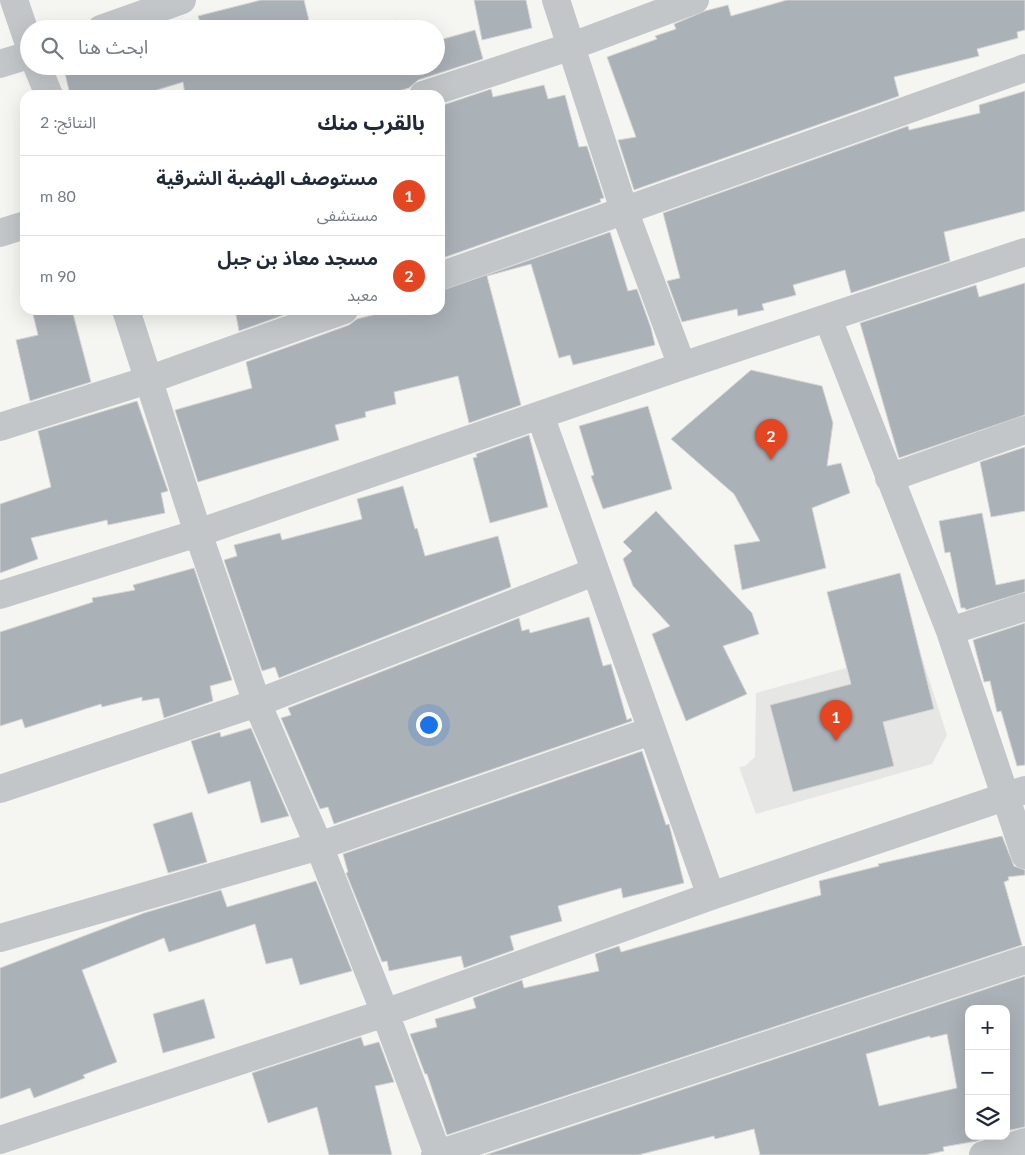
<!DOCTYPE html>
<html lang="ar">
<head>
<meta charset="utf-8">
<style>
  :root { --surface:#fff; --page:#f2f2f3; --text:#1f2937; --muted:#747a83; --line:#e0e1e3; --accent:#e44622 }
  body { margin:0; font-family:Lato,"Noto Sans Arabic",sans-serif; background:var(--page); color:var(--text); direction:rtl }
  .controls { position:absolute; right:15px; bottom:15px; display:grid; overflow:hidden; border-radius:10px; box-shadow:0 5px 20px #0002 }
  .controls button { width:45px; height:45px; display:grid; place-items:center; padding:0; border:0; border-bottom:1px solid var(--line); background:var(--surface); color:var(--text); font:25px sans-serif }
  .you { position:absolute; left:428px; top:724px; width:18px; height:18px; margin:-12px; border:4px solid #fff; border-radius:50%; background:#1a73e8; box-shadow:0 0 0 8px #1a73e833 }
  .badge { display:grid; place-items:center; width:32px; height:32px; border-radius:50%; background:var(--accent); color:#fff; font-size:16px; font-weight:700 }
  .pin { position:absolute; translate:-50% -41px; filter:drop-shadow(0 1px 2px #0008) }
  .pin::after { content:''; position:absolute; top:26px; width:18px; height:15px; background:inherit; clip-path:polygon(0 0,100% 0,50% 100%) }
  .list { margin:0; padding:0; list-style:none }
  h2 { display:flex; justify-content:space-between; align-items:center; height:65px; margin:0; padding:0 20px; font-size:21px }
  h2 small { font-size:16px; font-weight:400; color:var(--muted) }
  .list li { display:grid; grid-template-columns:32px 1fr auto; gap:15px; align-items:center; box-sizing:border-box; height:80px; padding:0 20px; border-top:1px solid var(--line) }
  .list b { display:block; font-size:19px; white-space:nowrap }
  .list p { margin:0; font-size:16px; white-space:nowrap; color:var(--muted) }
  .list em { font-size:16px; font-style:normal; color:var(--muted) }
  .icon { flex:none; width:28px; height:28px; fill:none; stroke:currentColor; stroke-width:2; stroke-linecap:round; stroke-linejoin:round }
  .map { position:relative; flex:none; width:1025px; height:1155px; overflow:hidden; direction:ltr }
  .search { position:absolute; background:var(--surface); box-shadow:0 5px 20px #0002; left:20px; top:20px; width:425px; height:55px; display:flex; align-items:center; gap:12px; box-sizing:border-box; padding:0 18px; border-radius:28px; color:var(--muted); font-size:19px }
  .panel { position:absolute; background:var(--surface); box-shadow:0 5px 20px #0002; left:20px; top:90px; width:425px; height:225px; border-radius:15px; direction:rtl }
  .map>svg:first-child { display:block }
  .built { fill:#e6e7e5 }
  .building { fill:#aab1b7; stroke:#d6d6d4; fill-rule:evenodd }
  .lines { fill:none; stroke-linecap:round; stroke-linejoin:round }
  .street { stroke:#c2c6c9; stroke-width:28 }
</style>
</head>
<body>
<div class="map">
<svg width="1025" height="1155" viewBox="0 0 1025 1155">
  <rect width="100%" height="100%" fill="#f5f5f1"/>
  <path class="built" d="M919 648 947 735 932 764 756 814 739 767 745 766 755 757 756 693Z"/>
  <path class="building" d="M261 0H304L311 29H202L198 16Z
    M474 0H526L532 28 482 40Z
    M787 0H1025V30L1017 32 1018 38 977 49 979 56 894 77 899 96 634 190 618 140 636 137 607 57 657 39 655 36 676 29 674 24 705 11 728 5 731 16Z
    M396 20 398 29H372V27Z
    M475 30 483 59 418 80 409 88 385 95H185L183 82 141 95H70L65 73 91 66H436V41Z
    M544 85 548 99 565 95 579 147 587 146 604 198 600 199 601 202 440 259V106L491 89 493 97Z
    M1025 91V211L944 232 950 261 851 293 845 270 793 285 796 295 762 304 764 310 738 316 737 309 682 322 667 281 680 278 663 213 908 126 909 130 980 113 979 105Z
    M610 232 628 291 637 289 651 328 655 345 573 365 570 355 559 358 531 264 487 276 521 405 469 423 458 376 394 392 396 404 365 412 366 417 335 425 339 440 198 482 175 410 252 388 246 362 349 325 357 319 392 310H440V291Z
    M1025 283V415L899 458 860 323 976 285 979 297Z
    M32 310H72L91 382 30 401 16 340 38 335Z
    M235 310H298L239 331Z
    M751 370 822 386 833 423 827 466 841 463 850 493 812 508 826 568 742 590 734 545 760 541 734 494 671 439Z
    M137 401 168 491 161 493 165 513 108 525 107 520 31 538 38 559 0 573V504L51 487 38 431Z
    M648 406 672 489 603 509 591 476 594 475 579 426Z
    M529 435 548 507 490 523 473 458 477 457 476 454Z
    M1025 447V511L991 517 980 462Z
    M403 486 415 529 417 528 425 556 498 536 511 587 279 678 275 667 262 671 224 560 237 556 234 545 280 533 282 540 362 519 357 499Z
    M656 511 752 613 759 634 723 646 747 694 686 721 652 634 670 626 633 586 623 559 632 551 623 542Z
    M982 513 996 585 1025 579V592L966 610 965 608H961L950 552 945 553 939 521Z
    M194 568 232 680 210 686 213 701 164 718 159 698 142 701V697L102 707 101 704 25 728 22 719 0 726V632L93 602 92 598 135 590 133 585Z
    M900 573 934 709 883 722 894 766 793 792 770 705 851 684 827 592Z
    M589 617 603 666 611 664 627 720 631 718 632 721 334 824 328 807 320 809 281 718 291 715 288 708 519 618 522 631 529 629 530 633Z
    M1025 623V765L1017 766 1001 711 997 712 990 681 984 682 973 640Z
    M251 728 289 816 261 823 250 781 208 794 191 741 220 732 221 737Z
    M642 751 666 825 669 824 684 883 623 898 621 888 558 906 562 921 510 936 514 950 464 968 461 956 389 971 387 961 382 962 346 873 348 872 343 854Z
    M192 812 207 862 168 873 153 824Z
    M1002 836 1014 866 1025 870V875L1008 877 1009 880 1004 882 1022 945 447 1135 427 1074H425L410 1034 437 1027 435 1019 476 1008 473 998 522 980 524 988 599 971 595 954 619 946 621 952 821 895 819 881 879 866 878 864Z
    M316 881 352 971 300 985 292 958 266 964 255 924 169 952 164 938 82 970 117 1062 83 1075 85 1078 34 1098 30 1088 0 1099V968L144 913 221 890 227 907Z
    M1025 976V1127L1006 1131V1009H969V1136H991L977 1141 943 1147 944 1151 925 1155H760L754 1129 715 1139 714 1136 638 1155H485ZM947 1034 957 1088 879 1106 866 1054 930 1036V1038Z
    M204 999 215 1038 163 1053 153 1014Z
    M361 1037 364 1046 379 1042 394 1082 375 1086 392 1155H329L317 1107 268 1123 252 1073Z"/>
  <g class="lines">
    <path class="street" d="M14 0 29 44
      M556 0 624 210 682 366
      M101 29 182 0
      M0 64 29 55
      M37 66 49 95
      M423 95 572 46 695 0
      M0 233 25 225
      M440 276 1025 68
      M126 310 198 533 257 703 319 846 385 1013 438 1155
      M828 319 950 631 1025 855
      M540 415 711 896
      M0 427 148 380 344 310
      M889 478 1025 430
      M0 595 198 533 682 366 1025 252
      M950 631 1025 607
      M0 789 257 703 594 572
      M0 938 319 846 651 731
      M0 1140 385 1013 711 896 1025 790
      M435 1155 1025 960
      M983 1155 1025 1142"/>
  </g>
</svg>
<div class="controls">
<button>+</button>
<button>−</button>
<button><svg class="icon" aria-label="layers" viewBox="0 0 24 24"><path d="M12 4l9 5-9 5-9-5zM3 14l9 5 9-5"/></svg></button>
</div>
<div class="you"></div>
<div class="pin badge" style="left:836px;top:741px">1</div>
<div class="pin badge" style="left:771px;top:460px">2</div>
<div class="search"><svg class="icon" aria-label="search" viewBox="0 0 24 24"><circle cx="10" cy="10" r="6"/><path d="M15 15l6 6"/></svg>ابحث هنا</div>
<section class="panel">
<h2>بالقرب منك<small>النتائج: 2</small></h2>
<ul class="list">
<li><span class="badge">1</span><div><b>مستوصف الهضبة الشرقية</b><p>مستشفى</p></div><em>80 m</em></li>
<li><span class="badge">2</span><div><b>مسجد معاذ بن جبل</b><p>معبد</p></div><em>90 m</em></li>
</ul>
</section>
</div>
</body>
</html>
